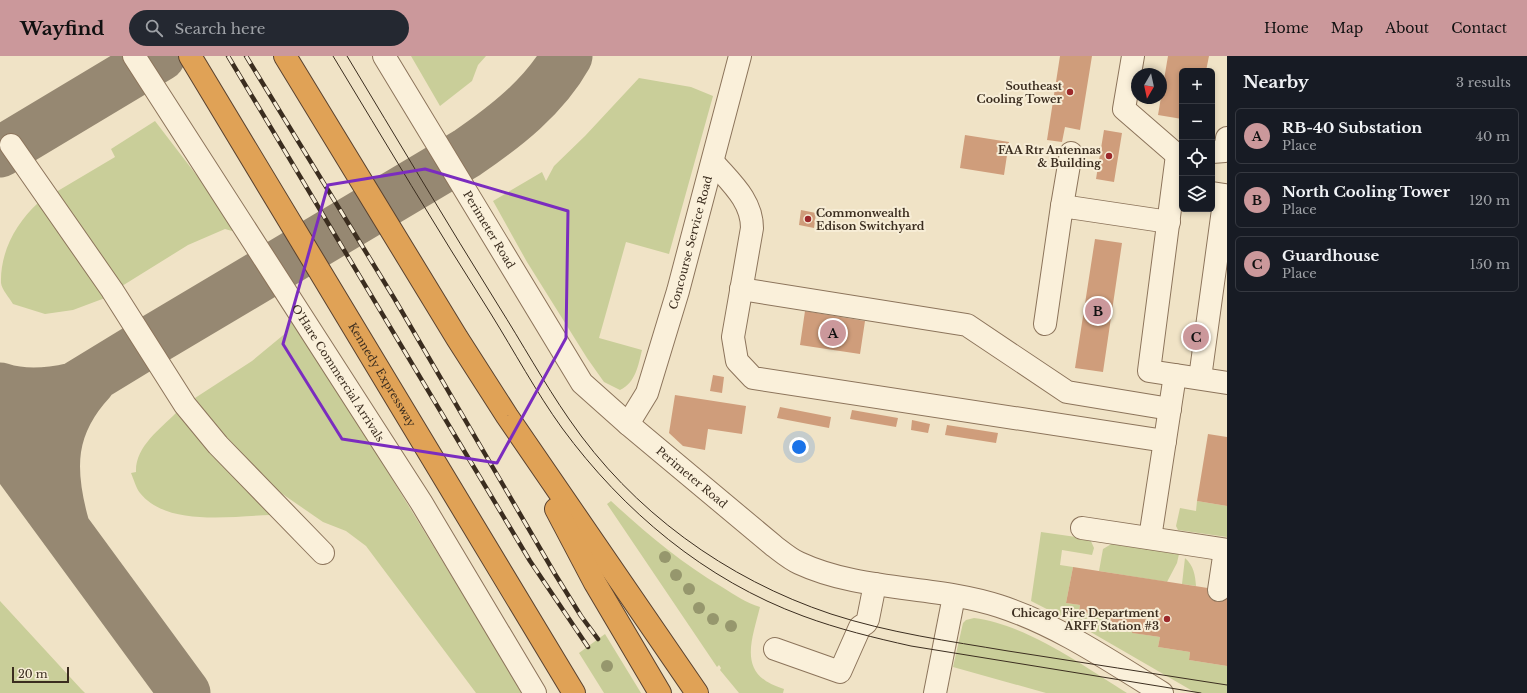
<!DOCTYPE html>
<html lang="en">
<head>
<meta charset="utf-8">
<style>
  :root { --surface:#171b24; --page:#242831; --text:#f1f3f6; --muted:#9ea1a6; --line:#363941; --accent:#cb989b }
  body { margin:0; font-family:"Libre Baskerville",serif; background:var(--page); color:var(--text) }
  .controls { position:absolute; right:12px; top:12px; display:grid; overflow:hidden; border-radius:6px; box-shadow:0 2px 6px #0003 }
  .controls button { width:36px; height:36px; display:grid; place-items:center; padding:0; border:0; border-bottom:1px solid var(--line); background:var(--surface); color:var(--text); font:20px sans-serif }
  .compass { position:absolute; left:1131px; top:12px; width:36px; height:36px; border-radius:50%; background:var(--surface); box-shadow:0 2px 6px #0003; rotate:189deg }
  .scale { position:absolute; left:12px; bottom:10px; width:57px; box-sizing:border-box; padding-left:4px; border:2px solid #3b2d1f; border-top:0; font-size:11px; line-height:14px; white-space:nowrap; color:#3b2d1f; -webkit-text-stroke:3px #f7edd6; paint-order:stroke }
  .you { position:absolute; left:799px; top:391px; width:14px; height:14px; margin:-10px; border:3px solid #fff; border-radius:50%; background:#1a73e8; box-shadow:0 0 0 6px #1a73e833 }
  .badge { display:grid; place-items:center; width:26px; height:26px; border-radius:50%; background:var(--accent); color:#111; font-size:13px; font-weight:700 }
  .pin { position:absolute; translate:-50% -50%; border:2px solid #fff; box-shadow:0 1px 4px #0006 }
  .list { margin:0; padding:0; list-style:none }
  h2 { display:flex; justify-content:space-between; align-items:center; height:52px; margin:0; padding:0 16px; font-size:17px }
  h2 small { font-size:13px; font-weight:400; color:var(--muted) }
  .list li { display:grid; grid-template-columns:26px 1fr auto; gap:12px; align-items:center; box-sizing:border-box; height:56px; margin:0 8px 8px; padding:0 8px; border:1px solid var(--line); border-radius:6px }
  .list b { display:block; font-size:15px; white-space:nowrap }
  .list p { margin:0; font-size:13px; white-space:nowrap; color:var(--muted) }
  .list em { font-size:13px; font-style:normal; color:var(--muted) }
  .icon { flex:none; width:22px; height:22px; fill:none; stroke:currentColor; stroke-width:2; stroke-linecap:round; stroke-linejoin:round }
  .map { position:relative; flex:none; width:1227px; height:637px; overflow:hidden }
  header { display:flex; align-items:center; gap:24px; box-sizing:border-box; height:56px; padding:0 20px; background:var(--accent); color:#111 }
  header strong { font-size:19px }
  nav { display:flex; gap:22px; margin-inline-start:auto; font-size:14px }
  .search { width:280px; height:36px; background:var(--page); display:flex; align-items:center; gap:10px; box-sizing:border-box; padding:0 14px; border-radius:22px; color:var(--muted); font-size:15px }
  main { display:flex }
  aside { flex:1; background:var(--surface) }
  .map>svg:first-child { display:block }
  .green { fill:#c9ce99 }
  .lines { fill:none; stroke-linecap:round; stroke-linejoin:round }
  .taxiway { stroke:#968872; stroke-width:51 }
  .building { fill:#cf9d7b }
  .minor-casing { stroke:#8c745b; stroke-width:24 }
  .highway-casing { stroke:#5a422f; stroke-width:24 }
  .minor { stroke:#faf0da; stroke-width:22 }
  .highway { stroke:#e0a256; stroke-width:22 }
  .tram { stroke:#3b2d1f; stroke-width:1 }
  .rail-casing { stroke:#3b2d1f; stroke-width:4.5 }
  .rail { stroke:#f7edd6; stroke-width:3; stroke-dasharray:9; stroke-linecap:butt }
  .tree { fill:#96976d }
  .marked { fill:none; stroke:#7b2cbf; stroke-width:3; stroke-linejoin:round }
  .poi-dot { fill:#9c292b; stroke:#f7edd6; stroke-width:1.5 }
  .labels { text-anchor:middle; stroke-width:4; stroke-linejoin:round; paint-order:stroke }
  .poi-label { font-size:11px; font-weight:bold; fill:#3b2d1f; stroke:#f7edd6; text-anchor:end }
  .street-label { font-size:11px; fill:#3b2d1f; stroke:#f7edd6 }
</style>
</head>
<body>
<header>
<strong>Wayfind</strong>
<div class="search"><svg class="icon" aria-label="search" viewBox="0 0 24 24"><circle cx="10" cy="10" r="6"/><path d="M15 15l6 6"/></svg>Search here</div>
<nav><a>Home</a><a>Map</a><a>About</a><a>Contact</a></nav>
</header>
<main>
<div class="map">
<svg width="1227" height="637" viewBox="0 0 1227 637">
  <rect width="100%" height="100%" fill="#f0e3c6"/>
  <path class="green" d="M411 0H486L478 9 472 25 440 50Z
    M639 22 691 31 713 40 669 198 626 186 599 282 642 294C638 310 636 326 620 334L604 326 587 302 527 206 493 145 542 116 546 125 554 110 585 80Z
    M155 65 237 172 232 175 225 173 188 189 122 230 56 136 115 101 111 93Z
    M38 147 105 242 73 254 45 258 13 248C9 241 2 234 1 227 0 195 17 166 38 147Z
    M295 264 523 637H476L366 490 346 475 323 466 281 437 223 380 195 342 252 305 287 276 288 268Z
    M176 357 218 405 271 459C232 460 167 471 140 437 136 432 134 424 131 417L136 416C135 391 160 373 176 357Z
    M611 445C647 478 680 506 722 531 735 539 746 547 760 551 751 587 737 619 784 633L783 637H739L720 614 721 612 719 609 717 611 607 448Z
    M1197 445 1227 450V481L1178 474 1176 470 1180 452 1196 455Z
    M1041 476 1090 483 1094 492 1092 499 1062 494 1060 509 1073 511 1066 547 1080 549 1079 556 1107 560 1106 566 1134 570 1133 577 1160 581 1158 591 1190 596 1189 604 1227 610V637H1196L1082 571 1031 545Z
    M1113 487 1179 498 1177 507 1167 526 1099 515 1103 493Z
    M1185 502C1194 510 1195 519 1196 530L1182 528Z
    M0 545 81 633 85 637H0Z
    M974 562C1025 568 1084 610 1127 637H1046L953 611 963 567 966 564Z
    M605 578 641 637H604L579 597Z"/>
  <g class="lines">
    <path class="taxiway" d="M0 96 160 0
      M0 332C24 340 48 338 73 332
      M0 377 146 288 467 97C505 71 544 41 567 0
      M0 385 185 637
      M64 470C48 413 49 369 91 324"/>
  </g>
  <path class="building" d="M1060 0H1092L1080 74 1065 71 1062 86 1047 84Z
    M1168 0H1209L1206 15H1182V63L1158 59Z
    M1104 74 1122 77 1114 126 1096 123Z
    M965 79 1009 86 1004 119 960 112Z
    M801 154 816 157 814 172 799 169Z
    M1095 183 1122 187 1103 316 1075 312Z
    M805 255 865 265 860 298 800 289Z
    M713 319 724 321 722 337 710 335Z
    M675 339 746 350 742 378 708 373 705 394 683 390 669 377Z
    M780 351 831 361 829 372 777 362Z
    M852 354 898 362 896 371 850 363Z
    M912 364 930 368 928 377 911 374Z
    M947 369 998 377 996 387 945 379Z
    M1208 378 1227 381V450L1197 445Z
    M1073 511 1227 535V610L1189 604 1190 596 1158 591 1160 581 1132 577 1134 570 1106 566 1107 560 1079 556 1080 549 1066 547Z"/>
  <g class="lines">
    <g class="minor-casing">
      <g id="minor">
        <path id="s1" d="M134 0 421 446 535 637"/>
        <path id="s2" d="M384 0 582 327 628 368 774 490C782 496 790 503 799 507 861 536 935 529 999 550 1058 569 1110 605 1162 637"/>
        <path d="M1133 0 1124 53 1177 99"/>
        <path d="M11 89 112 234 185 349 218 389 323 497"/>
        <path d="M1212 96 1225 95 1227 82"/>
        <path d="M1182 99H1177L1149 315 1227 327"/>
        <path d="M713 106C730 126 752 144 752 172L733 281 737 305 753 322 1165 385"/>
        <path d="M1062 150 1071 97"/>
        <path d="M741 233 967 269 1067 336 1170 353"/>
        <path d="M1045 268 1062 150 1169 166"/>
        <path d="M1200 322 1225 139 1212 137"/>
        <path id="s3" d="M628 368 647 337 678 235 740 0"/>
        <path d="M1082 472 1227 494"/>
        <path d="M1150 482 1175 319"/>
        <path d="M1219 534 1225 494"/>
        <path d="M775 593 840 616 860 571 866 567 868 563 875 528"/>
        <path d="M935 637 954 540"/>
      </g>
    </g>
    <g class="highway-casing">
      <g id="highway">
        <path id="s4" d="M190 0 574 637"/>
        <path d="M285 0 457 282 507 360 697 637"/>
        <path d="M556 453 595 527 660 637"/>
      </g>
    </g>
    <use href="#minor" class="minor"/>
    <use href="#highway" class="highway"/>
    <path class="tram" d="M333 0C385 86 437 173 491 258 514 295 536 336 562 372 623 455 705 524 803 560 838 573 875 582 911 590L1201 637
      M347 0C397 83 447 167 498 249 522 287 544 327 569 363 632 455 726 523 831 558 889 577 949 585 1008 595 1081 606 1154 618 1227 629"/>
    <g class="rail-casing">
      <path id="rail" d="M228 0 530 505 588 591
        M246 0 394 242 555 518 581 560 598 583"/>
    </g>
    <use href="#rail" class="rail"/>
  </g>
  <g class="tree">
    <circle cx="665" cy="501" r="6"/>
    <circle cx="676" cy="519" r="6"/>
    <circle cx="689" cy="533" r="6"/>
    <circle cx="699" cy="552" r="6"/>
    <circle cx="713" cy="563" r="6"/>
    <circle cx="731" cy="570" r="6"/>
    <circle cx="607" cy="610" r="6"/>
  </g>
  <path class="marked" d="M425 113 568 155 566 282 497 407 342 383 283 288 328 129Z"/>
  <g class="poi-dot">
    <circle cx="1070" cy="36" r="4"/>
    <circle cx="1109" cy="100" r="4"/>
    <circle cx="808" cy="163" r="4"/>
    <circle cx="1167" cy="563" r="4"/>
  </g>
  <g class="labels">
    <g class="poi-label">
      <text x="1062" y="34">Southeast<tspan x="1062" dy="13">Cooling Tower</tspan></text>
      <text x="1101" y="98">FAA Rtr Antennas<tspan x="1101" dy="13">&amp; Building</tspan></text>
      <text x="816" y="161" text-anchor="start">Commonwealth<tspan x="816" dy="13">Edison Switchyard</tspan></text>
      <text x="1159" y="561">Chicago Fire Department<tspan x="1159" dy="13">ARFF Station #3</tspan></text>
    </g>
    <g class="street-label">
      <text dy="4" stroke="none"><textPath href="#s2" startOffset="203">Perimeter Road</textPath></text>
      <text dy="4" stroke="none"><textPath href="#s3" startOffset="193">Concourse Service Road</textPath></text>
      <text dy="4" stroke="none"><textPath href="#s1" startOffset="377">O'Hare Commercial Arrivals</textPath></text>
      <text dy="4" stroke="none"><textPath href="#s4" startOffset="372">Kennedy Expressway</textPath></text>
      <text dy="4" stroke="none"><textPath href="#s2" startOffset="527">Perimeter Road</textPath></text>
    </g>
  </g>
</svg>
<div class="controls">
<button>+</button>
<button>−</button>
<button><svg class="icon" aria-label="locate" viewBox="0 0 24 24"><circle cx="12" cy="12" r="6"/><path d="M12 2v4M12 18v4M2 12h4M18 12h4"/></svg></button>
<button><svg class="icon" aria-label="layers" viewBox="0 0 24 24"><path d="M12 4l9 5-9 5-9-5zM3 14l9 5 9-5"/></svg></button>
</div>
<svg class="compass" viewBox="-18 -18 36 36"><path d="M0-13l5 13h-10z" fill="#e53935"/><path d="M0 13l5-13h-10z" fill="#9ea1a6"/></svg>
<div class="scale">20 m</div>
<div class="you"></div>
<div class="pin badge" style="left:833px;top:277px">A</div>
<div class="pin badge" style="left:1098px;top:255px">B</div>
<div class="pin badge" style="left:1196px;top:281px">C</div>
</div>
<aside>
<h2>Nearby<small>3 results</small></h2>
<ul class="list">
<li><span class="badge">A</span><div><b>RB-40 Substation</b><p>Place</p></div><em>40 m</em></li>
<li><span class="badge">B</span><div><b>North Cooling Tower</b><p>Place</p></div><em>120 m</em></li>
<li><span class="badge">C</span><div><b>Guardhouse</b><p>Place</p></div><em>150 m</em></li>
</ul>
</aside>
</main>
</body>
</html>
